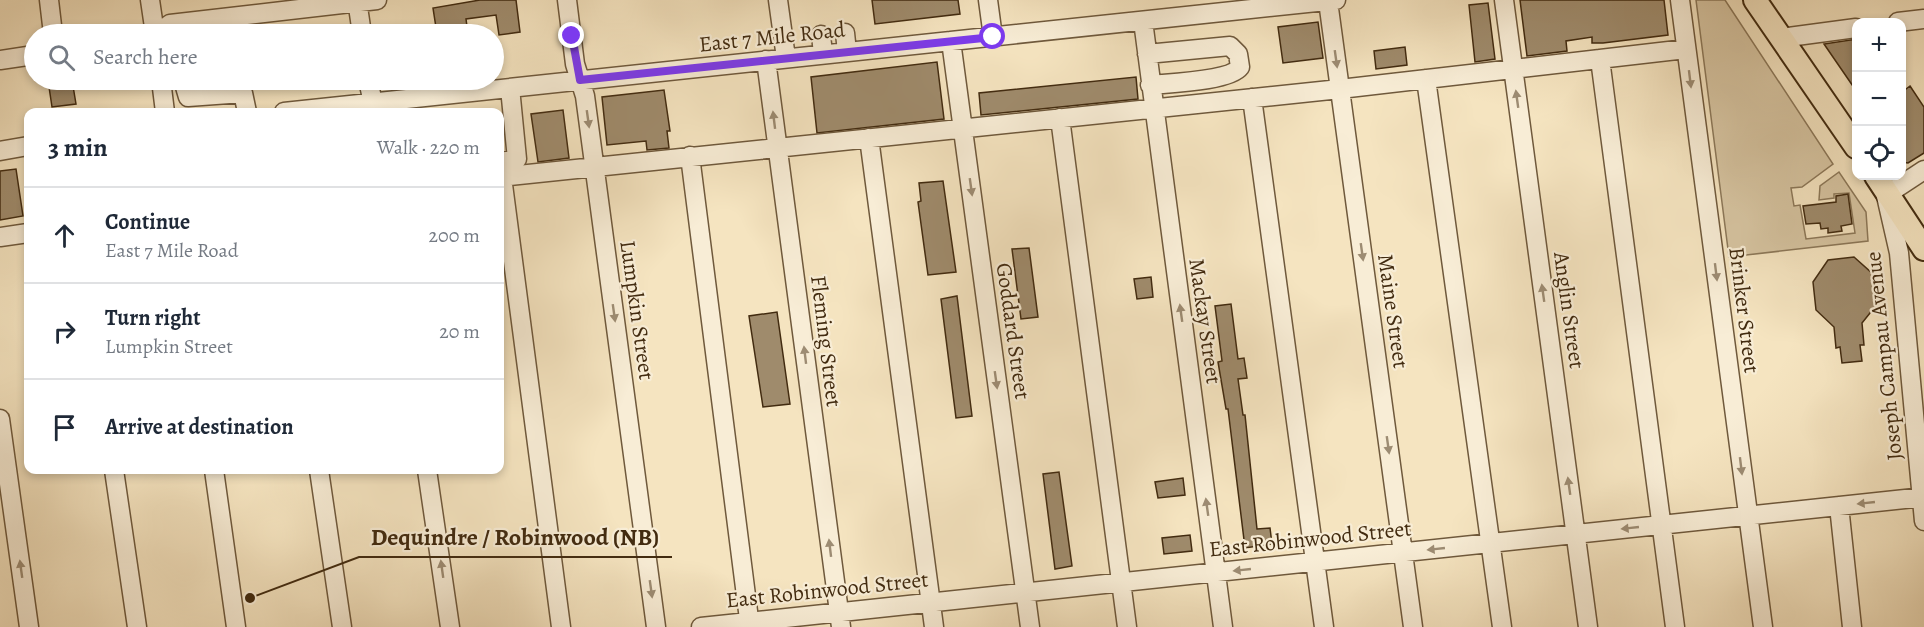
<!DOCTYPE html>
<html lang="en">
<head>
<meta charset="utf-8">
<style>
  :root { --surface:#fff; --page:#f6f6f7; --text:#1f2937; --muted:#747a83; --line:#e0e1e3 }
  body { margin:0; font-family:Alegreya,serif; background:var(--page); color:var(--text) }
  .controls { position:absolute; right:18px; top:18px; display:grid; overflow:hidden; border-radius:12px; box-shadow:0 3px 9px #0003 }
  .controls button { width:54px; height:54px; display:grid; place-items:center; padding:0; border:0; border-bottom:2px solid var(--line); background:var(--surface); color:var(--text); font:30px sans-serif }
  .stop { position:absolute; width:18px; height:18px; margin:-14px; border:4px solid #7c3aed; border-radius:50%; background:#fff }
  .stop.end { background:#7c3aed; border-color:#fff; box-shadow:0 2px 6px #0008 }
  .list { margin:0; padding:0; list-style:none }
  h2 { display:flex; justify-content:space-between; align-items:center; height:78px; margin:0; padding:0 24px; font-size:26px }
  h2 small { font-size:20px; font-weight:400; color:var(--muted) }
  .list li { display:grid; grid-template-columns:39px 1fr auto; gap:18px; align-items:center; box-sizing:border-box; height:96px; padding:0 24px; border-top:2px solid var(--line) }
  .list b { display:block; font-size:22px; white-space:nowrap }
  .list p { margin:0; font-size:20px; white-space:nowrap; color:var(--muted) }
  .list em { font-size:20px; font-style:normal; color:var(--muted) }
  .icon { flex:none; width:33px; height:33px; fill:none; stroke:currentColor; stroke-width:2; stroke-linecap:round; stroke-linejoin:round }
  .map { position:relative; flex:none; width:1924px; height:627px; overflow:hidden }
  .search { position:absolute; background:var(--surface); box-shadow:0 3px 9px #0003; left:24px; top:24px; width:480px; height:66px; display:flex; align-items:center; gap:15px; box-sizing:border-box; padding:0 21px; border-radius:33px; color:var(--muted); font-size:22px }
  .panel { position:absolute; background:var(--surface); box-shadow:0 3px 9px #0003; left:24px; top:108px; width:480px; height:366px; border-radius:12px }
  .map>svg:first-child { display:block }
  .green { fill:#d7c5a2; stroke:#8c7859; stroke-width:1.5 }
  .building { fill:#9f8b6c; stroke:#422b10; stroke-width:1.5 }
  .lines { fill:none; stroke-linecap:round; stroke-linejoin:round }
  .minor-casing { stroke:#6f593c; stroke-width:21 }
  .major-casing { stroke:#422b10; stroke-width:26 }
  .minor { stroke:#f8edd6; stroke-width:18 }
  .major { stroke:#f5e4c0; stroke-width:22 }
  .oneway { fill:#9d8c73 }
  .route { stroke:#7c3aed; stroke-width:8 }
  .labels { text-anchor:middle; stroke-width:4.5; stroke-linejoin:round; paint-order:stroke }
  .street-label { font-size:22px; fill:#422b10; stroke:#f8edd6 }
  .leader { fill:none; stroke:#422b10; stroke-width:2 }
  .callout-dot { fill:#422b10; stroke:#f8edd6; stroke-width:2 }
  .callout-label { font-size:24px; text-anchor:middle; font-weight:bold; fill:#422b10; stroke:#f8edd6; stroke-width:4.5; stroke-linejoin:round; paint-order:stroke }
</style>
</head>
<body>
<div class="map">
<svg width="1924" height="627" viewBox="0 0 1924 627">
  <rect width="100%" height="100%" fill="#f5e4c0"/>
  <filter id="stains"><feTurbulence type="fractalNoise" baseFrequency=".00333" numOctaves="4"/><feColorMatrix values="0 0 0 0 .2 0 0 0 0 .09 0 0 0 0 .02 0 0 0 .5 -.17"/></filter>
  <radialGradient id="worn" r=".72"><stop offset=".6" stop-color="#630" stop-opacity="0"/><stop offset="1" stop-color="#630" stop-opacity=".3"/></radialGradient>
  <path class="green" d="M1696 0H1725L1833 164 1802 187 1791 188 1794 206 1800 205 1806 239 1855 233 1849 193 1834 194V198L1819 200 1820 186 1839 172 1866 212 1868 241 1729 257Z"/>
  <path class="building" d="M480 0H516L520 32 499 35 496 15 466 19 468 34H437L433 8Z
    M872 0H958L960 14 875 24Z
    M1520 0H1664L1668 35 1603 43H1592V37L1566 41 1567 51 1527 56Z
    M1488 3 1495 59 1475 62 1469 5Z
    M1318 22 1323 58 1283 63 1278 27Z
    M1857 39V92L1824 44Z
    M1405 47 1407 65 1376 69 1374 51Z
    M937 62 944 119 817 133 811 77Z
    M1136 77 1138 99 981 115 979 93Z
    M48 80H72L76 104 52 107Z
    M195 80H247L248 83 196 85Z
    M1910 86 1924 107V153L1908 163 1902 162V92Z
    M664 90 670 131H667L669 148 647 150 646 141 607 145 602 97Z
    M563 110 569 158 538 162 531 114Z
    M16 169 23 216 0 220V171Z
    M943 181 956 272 928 275 918 202 921 201 919 183Z
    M1848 194 1852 224 1841 226 1842 231 1828 233V228L1821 229 1820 223 1806 224 1803 206 1836 202V196Z
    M1029 248 1038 317 1021 319 1012 249Z
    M1854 257 1874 275 1878 303 1862 323 1864 345H1860L1862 361 1842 363 1840 347 1836 348 1834 327 1816 310 1813 282 1828 260Z
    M1151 277 1153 297 1137 299 1134 279Z
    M957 296 972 416 956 418 941 299Z
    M1231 304 1238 359 1244 358 1247 378 1238 379 1243 415H1245L1257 529 1270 528 1272 544 1245 548 1228 409H1226L1218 362 1222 361 1215 306Z
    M777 312 790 404 763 407 749 316Z
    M1059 472 1072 566 1055 569 1043 474Z
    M1183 478 1185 495 1158 498 1155 482Z
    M1190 535 1192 551 1164 554 1162 538Z"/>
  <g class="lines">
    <g class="minor-casing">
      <path id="minor" d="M49 0 53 34
        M150 0 155 34
        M357 0 362 34
        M567 0 575 64 585 96 656 627
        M778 0 786 58
        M988 0 993 37
        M1504 0 1588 627
        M1680 0 1763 627
        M1328 1 1413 627
        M1143 21 1223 627
        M1898 22 1924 19
        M845 33 847 52
        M157 34 170 24 377 0
        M821 35 823 54
        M1781 38 1856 28
        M951 41 1030 627
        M1147 54 1230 46 1238 54 1240 67C1230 81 1169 83 1150 85
        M1600 59 1675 627
        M0 60 34 55
        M766 60 841 627
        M1426 79 1502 627
        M161 80 165 112
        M183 80 188 97 243 93 247 112
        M368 80 375 112
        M1252 98 1324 627
        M284 112 1336 0
        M1060 118 1127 627
        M869 138 934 627
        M0 151 28 146
        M690 156 750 627
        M500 162 517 159 510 88
        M500 177 1340 89 1686 49
        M502 177 561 627
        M1886 195 1924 170
        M1886 196 1899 253 1924 521
        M0 237 28 233
        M0 419 29 627
        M114 470 137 627
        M214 470 236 627
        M319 470 342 627
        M427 470 450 627
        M1839 506 1852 627
        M701 627 1924 497"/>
    </g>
    <g class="major-casing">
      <path id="major" d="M1755 0 1856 147
        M1876 176 1924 249"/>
    </g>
    <use href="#minor" class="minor"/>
    <use href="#major" class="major"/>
  </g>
  <defs><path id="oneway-solid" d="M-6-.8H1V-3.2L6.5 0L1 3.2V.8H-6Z" transform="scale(1.5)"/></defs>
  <g class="oneway">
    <use href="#oneway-solid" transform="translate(1336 59) rotate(82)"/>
    <use href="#oneway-solid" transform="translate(1690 79) rotate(83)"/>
    <use href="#oneway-solid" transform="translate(1517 99) rotate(-98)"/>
    <use href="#oneway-solid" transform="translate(588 119) rotate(82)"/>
    <use href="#oneway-solid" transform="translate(774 120) rotate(-97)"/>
    <use href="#oneway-solid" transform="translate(971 187) rotate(82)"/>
    <use href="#oneway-solid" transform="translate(1362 252) rotate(82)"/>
    <use href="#oneway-solid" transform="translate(1716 272) rotate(83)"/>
    <use href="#oneway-solid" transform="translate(1543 293) rotate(-98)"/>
    <use href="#oneway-solid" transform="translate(614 313) rotate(82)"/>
    <use href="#oneway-solid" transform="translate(1181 313) rotate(-98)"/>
    <use href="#oneway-solid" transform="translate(805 355) rotate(-97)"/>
    <use href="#oneway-solid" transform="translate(996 380) rotate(82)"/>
    <use href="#oneway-solid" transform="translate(1388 445) rotate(82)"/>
    <use href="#oneway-solid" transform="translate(1741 466) rotate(83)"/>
    <use href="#oneway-solid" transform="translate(1569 486) rotate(-98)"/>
    <use href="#oneway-solid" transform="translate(1866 503) rotate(174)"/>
    <use href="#oneway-solid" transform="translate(1207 507) rotate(-98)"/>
    <use href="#oneway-solid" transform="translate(1630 528) rotate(174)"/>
    <use href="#oneway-solid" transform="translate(830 548) rotate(-97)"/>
    <use href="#oneway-solid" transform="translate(1436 549) rotate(174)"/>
    <use href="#oneway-solid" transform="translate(21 569) rotate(-98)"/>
    <use href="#oneway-solid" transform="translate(442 569) rotate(-98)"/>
    <use href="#oneway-solid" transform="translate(1242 570) rotate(174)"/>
    <use href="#oneway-solid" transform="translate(651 589) rotate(82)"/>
  </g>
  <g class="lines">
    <path class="route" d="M572 36 580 80 993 37"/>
  </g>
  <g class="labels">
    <g class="street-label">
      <text transform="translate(772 36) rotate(-6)" y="8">East 7 Mile Road</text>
      <text transform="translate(638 310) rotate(82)" y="8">Lumpkin Street</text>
      <text transform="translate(1570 310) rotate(82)" y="8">Anglin Street</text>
      <text transform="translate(1745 310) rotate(83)" y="8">Brinker Street</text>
      <text transform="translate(1394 311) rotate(82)" y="8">Maine Street</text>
      <text transform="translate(1206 321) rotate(82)" y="8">Mackay Street</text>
      <text transform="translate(1014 331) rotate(82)" y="8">Goddard Street</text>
      <text transform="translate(827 341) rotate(83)" y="8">Fleming Street</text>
      <text transform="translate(1883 356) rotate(-96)" y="8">Joseph Campau Avenue</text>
      <text transform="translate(1310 538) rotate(-6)" y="8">East Robinwood Street</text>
      <text transform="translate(827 589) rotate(-6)" y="8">East Robinwood Street</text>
    </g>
  </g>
  <path class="leader" d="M250 598L359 557H672"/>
  <circle class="callout-dot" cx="250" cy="598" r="6"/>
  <g class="callout-label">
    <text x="515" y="545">Dequindre / Robinwood (NB)</text>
  </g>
  <rect width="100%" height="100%" filter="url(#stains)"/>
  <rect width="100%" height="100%" fill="url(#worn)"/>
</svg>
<div class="controls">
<button>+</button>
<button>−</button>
<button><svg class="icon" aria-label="locate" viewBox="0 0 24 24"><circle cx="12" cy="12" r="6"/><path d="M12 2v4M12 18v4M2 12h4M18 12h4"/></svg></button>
</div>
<div class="stop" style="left:993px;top:37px"></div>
<div class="stop end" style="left:572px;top:36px"></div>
<div class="search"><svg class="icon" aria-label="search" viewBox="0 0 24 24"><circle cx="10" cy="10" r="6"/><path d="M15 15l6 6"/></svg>Search here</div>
<section class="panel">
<h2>3 min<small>Walk · 220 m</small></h2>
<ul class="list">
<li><svg class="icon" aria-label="ahead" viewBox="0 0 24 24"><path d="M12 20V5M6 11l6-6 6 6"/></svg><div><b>Continue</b><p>East 7 Mile Road</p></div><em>200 m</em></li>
<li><svg class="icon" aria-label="right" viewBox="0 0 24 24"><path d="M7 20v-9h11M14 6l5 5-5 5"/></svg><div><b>Turn right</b><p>Lumpkin Street</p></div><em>20 m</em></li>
<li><svg class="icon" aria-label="arrive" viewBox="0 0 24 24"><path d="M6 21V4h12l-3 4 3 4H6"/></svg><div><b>Arrive at destination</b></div></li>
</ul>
</section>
</div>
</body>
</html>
